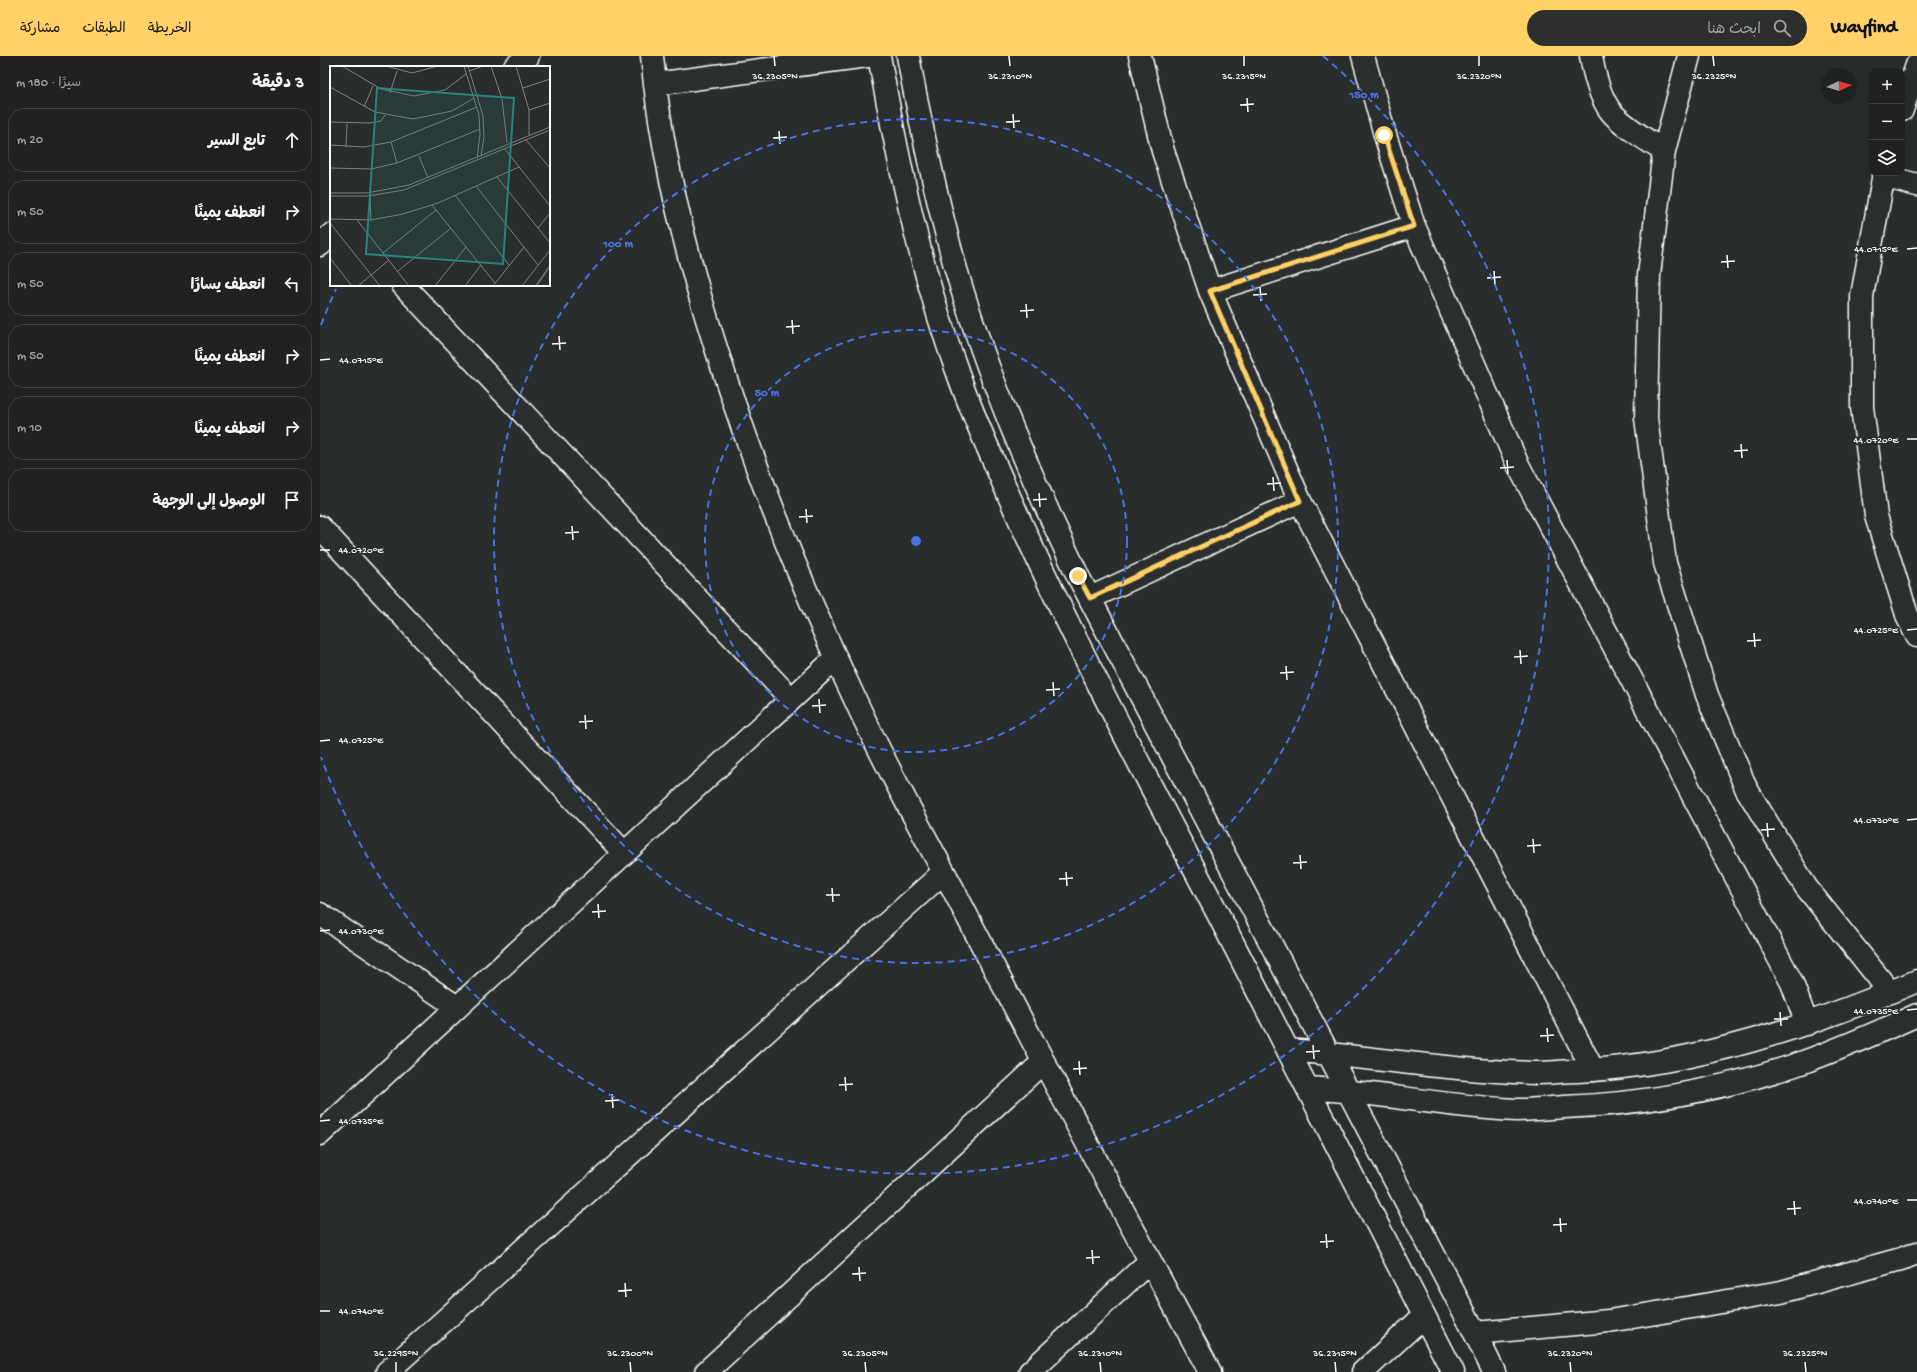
<!DOCTYPE html>
<html lang="ar">
<head>
<meta charset="utf-8">
<style>
  :root { --surface:#202222; --page:#2d2f2f; --text:#f1f3f6; --muted:#a2a4a5; --line:#3d3f40; --accent:#ffd166 }
  body { margin:0; font-family:"Gochi Hand","Playpen Sans Arabic",sans-serif; background:var(--page); color:var(--text); direction:rtl }
  .controls { position:absolute; right:12px; top:12px; display:grid; overflow:hidden; border-radius:8px; box-shadow:0 4px 16px #0002 }
  .controls button { width:36px; height:36px; display:grid; place-items:center; padding:0; border:0; border-bottom:1px solid var(--line); background:var(--surface); color:var(--text); font:20px sans-serif }
  .compass { position:absolute; left:1501px; top:12px; width:36px; height:36px; border-radius:50%; background:var(--surface); box-shadow:0 4px 16px #0002; rotate:86deg }
  .stop { position:absolute; width:12px; height:12px; margin:-9px; border:3px solid #ffd166; border-radius:50%; background:#fff }
  .stop.end { background:#ffd166; border-color:#fff; box-shadow:0 1px 4px #0008 }
  .list { margin:0; padding:0; list-style:none }
  h2 { display:flex; justify-content:space-between; align-items:center; height:52px; margin:0; padding:0 16px; font-size:17px }
  h2 small { font-size:13px; font-weight:400; color:var(--muted) }
  .list li { display:grid; grid-template-columns:26px 1fr auto; gap:12px; align-items:center; box-sizing:border-box; height:64px; margin:0 8px 8px; padding:0 8px; border:1px solid var(--line); border-radius:16px }
  .list b { display:block; font-size:15px; white-space:nowrap }
  .list em { font-size:13px; font-style:normal; color:var(--muted) }
  .icon { flex:none; width:22px; height:22px; fill:none; stroke:currentColor; stroke-width:2; stroke-linecap:round; stroke-linejoin:round }
  .map { position:relative; flex:none; width:1597px; height:1316px; overflow:hidden; direction:ltr }
  header { display:flex; align-items:center; gap:24px; box-sizing:border-box; height:56px; padding:0 20px; background:var(--accent); color:#111 }
  header strong { font-size:19px }
  nav { display:flex; gap:22px; margin-inline-start:auto; font-size:14px }
  .search { width:280px; height:36px; background:var(--page); display:flex; align-items:center; gap:10px; box-sizing:border-box; padding:0 14px; border-radius:22px; color:var(--muted); font-size:15px }
  main { display:flex }
  aside { flex:1; background:var(--surface) }
  .map>svg:first-child { display:block }
  .lines { fill:none; stroke-linecap:round; stroke-linejoin:round }
  .minor-casing { stroke:#fff; stroke-width:25 }
  .tertiary-casing { stroke:#fff; stroke-width:25 }
  .minor { stroke:#2a2d2e; stroke-width:22 }
  .tertiary { stroke:#2a2d2e; stroke-width:22 }
  .route { stroke:#ffd166; stroke-width:5 }
  .ticks { fill:none; stroke:#fff; stroke-width:1.5 }
  .ring { fill:none; stroke:#4a71e0; stroke-width:2; stroke-dasharray:7 5 }
  .inset-river { fill:none; stroke:#6a6c6d; stroke-width:2 }
  .inset-road { fill:none; stroke:#7f8182; stroke-width:1 }
  .view { fill:#27847c; fill-opacity:0.15; stroke:#27847c; stroke-width:2 }
  .inset-edge { fill:none; stroke:#fff; stroke-width:2 }
  .ticks-label { font-size:10px; text-anchor:middle; fill:#fff; stroke:#2a2d2e; stroke-width:3.5; stroke-linejoin:round; paint-order:stroke }
  .centre { fill:#4a71e0; stroke:#2a2d2e; stroke-width:2 }
  .ring-label { font-size:12px; text-anchor:middle; font-weight:bold; fill:#4a71e0; stroke:#2a2d2e; stroke-width:3.5; stroke-linejoin:round; paint-order:stroke }
</style>
</head>
<body>
<header>
<strong>Wayfind</strong>
<div class="search"><svg class="icon" aria-label="search" viewBox="0 0 24 24"><circle cx="10" cy="10" r="6"/><path d="M15 15l6 6"/></svg>ابحث هنا</div>
<nav><a>الخريطة</a><a>الطبقات</a><a>مشاركة</a></nav>
</header>
<main>
<div class="map">
<svg width="1597" height="1316" viewBox="0 0 1597 1316">
  <rect width="100%" height="100%" fill="#2a2d2e"/>
  <filter id="ink" filterUnits="userSpaceOnUse"><feTurbulence type="fractalNoise" baseFrequency=".025" numOctaves="2"/><feDisplacementMap in="SourceGraphic" scale="8" xChannelSelector="R" yChannelSelector="G"/><feConvolveMatrix kernelMatrix="1 2 1 2 8 2 1 2 1" color-interpolation-filters="sRGB"/></filter>
  <g filter="url(#ink)">
    <g class="lines">
      <g class="minor-casing">
        <path id="minor" d="M332 0C341 99 365 195 395 289 434 413 483 534 539 652 567 712 600 772 632 831 716 994 803 1155 890 1316
          M820 0 843 95 890 235 980 445 1273 1014
          M1043 0 1065 79 1094 170 1197 407 1472 927 1487 968
          M1271 0C1274 18 1279 38 1289 53 1298 67 1330 86 1344 95
          M1369 0 1344 95 1329 219 1326 362 1345 507 1387 639 1426 732 1486 831 1570 936
          M195 11 208 0
          M335 28 547 0
          M1582 54 1597 9
          M1564 117 1542 240V351L1556 460 1588 562 1597 580
          M1563 120 1597 129
          M0 189 11 179
          M83 229 471 643
          M890 235 1094 170
          M0 471 304 797
          M770 542 980 445
          M0 858 137 951
          M0 1078 516 602
          M1155 1277 1289 1265 1461 1236 1581 1203 1597 1197
          M67 1316 624 816
          M386 1316 723 1006
          M710 1316 830 1205
          M1043 1316 1104 1260"/>
      </g>
      <g class="tertiary-casing">
        <path id="tertiary" d="M559 0C579 109 601 219 640 323 652 357 667 390 682 424 746 572 823 715 898 858 977 1010 1054 1164 1133 1316
          M588 0C601 71 616 141 635 210 666 317 710 419 758 520L1155 1277 1174 1316
          M968 994C1051 1001 1133 1015 1216 1017 1230 1017 1244 1015 1258 1015 1379 1008 1487 971 1597 925
          M988 1032C1058 1036 1127 1051 1197 1054 1213 1054 1229 1052 1244 1051 1321 1048 1399 1034 1472 1010 1514 996 1556 977 1597 959"/>
      </g>
      <use href="#minor" class="minor"/>
      <use href="#tertiary" class="tertiary"/>
    </g>
  </g>
  <g class="lines" filter="url(#ink)">
    <path class="route" d="M758 520 770 542 980 445 890 235 1094 170 1064 79"/>
  </g>
  <path class="ticks" d="M454 0 455 10M689 0 690 10M924 0V10M1159 0V10M1393 0 1394 10M927 42 928 56M920 49 934 48M693 58 694 72M686 66 700 65M459 75 460 88M453 82 467 81M1587 193 1597 192M1407 199 1408 212M1401 206 1415 205M1174 215 1175 229M1167 222 1181 221M940 231 941 245M933 239 947 238M706 248 707 262M700 255 714 254M472 264 473 278M466 271 480 270M239 280 240 294M232 288 246 287M0 304 10 303M1587 383H1597M1421 388 1422 402M1414 395 1428 394M1187 404 1188 418M1180 412 1194 411M953 421 954 435M947 428 961 427M719 437 720 451M713 444 727 443M486 453 487 467M479 461 493 460M252 470 253 484M245 477 259 476M0 494H10M1587 574 1597 573M1434 577 1435 591M1427 585 1441 584M1200 594 1201 608M1194 601 1208 600M966 610 967 624M960 617 974 616M733 626 734 640M726 634 740 633M499 643 500 657M492 650 506 649M265 659 266 673M259 666 273 665M0 685 10 684M1587 764 1597 763M1447 767 1448 781M1441 774 1455 773M1213 783 1214 797M1207 790 1221 789M980 799 981 813M973 807 987 806M746 816 747 830M739 823 753 822M512 832 513 846M506 839H520M278 848 279 862M272 856 286 855M0 875 10 874M1587 954 1597 953M1460 956 1461 970M1454 963H1468M1227 972 1228 986M1220 980 1234 979M993 989 994 1003M986 996 1000 995M759 1005 760 1019M753 1013 767 1012M525 1021 526 1035M519 1029 533 1028M292 1038 293 1052M285 1045 299 1044M0 1065 10 1064M1587 1144H1597M1474 1145 1475 1159M1467 1153 1481 1152M1240 1162 1241 1176M1233 1169 1247 1168M1006 1178 1007 1192M1000 1186 1014 1185M772 1194 773 1208M766 1202 780 1201M539 1211 540 1225M532 1218 546 1217M305 1227 306 1241M298 1235 312 1234M0 1255H10M76 1306V1316M310 1306 311 1316M545 1306 546 1316M780 1306 781 1316M1015 1306 1016 1316M1250 1306 1251 1316M1485 1306 1486 1316"/>
  <g class="ring">
    <circle cx="596" cy="485" r="211"/>
    <circle cx="596" cy="485" r="422"/>
    <path d="M1 269A633 633 0 0 1 16 233M1003 0A633 633 0 1 1 1 701"/>
  </g>
  <g transform="translate(10 10)">
    <rect width="220" height="220" fill="#2a2d2e"/>
    <path class="inset-river" d="M206 220 220 200"/>
    <path class="inset-road" d="M12 0 51 23 84 30 115 24 136 8M56 0 82 7 108 0M134 0 149 49 150 69 147 92M138 0 153 50 154 71 151 90M161 0 172 33 177 77M186 0 199 44V69M139 5 153 0M0 21 45 46 83 53 122 45 144 32M193 22 220 13M60 27 67 5M34 41 43 20M199 44 220 37M0 56 39 57 51 55 55 49M196 74 220 102M61 76 67 97M0 79 34 81 61 76 147 41M16 81 17 58M175 83 220 140M89 90 98 112M0 102 41 103 67 97 150 63M167 111 220 177M146 120 208 199M0 127H37L79 119 220 61M125 129 179 199M0 130H38L74 124 220 64M40 130 41 154M102 139 165 217M0 153 41 154 73 148 108 137 189 101M27 154 79 220M0 157 50 220M208 162 220 147M53 187 106 144M0 192 22 220M68 205 121 162M28 220 59 194M105 220 136 181M135 220 151 199M163 220 194 181M192 220 220 184"/>
    <path class="view" d="M47 22 184 32 173 198 36 188Z"/>
    <rect width="220" height="220" class="inset-edge"/>
  </g>
  <g class="ticks-label">
    <text x="455" y="23">36.2305°N</text>
    <text x="690" y="23">36.2310°N</text>
    <text x="924" y="23">36.2315°N</text>
    <text x="1159" y="23">36.2320°N</text>
    <text x="1394" y="23">36.2325°N</text>
    <text x="1556" y="196">44.0715°E</text>
    <text x="41" y="307">44.0715°E</text>
    <text x="1556" y="387">44.0720°E</text>
    <text x="41" y="497">44.0720°E</text>
    <text x="1556" y="577">44.0725°E</text>
    <text x="41" y="687">44.0725°E</text>
    <text x="1556" y="767">44.0730°E</text>
    <text x="41" y="878">44.0730°E</text>
    <text x="1556" y="958">44.0735°E</text>
    <text x="41" y="1068">44.0735°E</text>
    <text x="1556" y="1148">44.0740°E</text>
    <text x="41" y="1258">44.0740°E</text>
    <text x="76" y="1300">36.2295°N</text>
    <text x="310" y="1300">36.2300°N</text>
    <text x="545" y="1300">36.2305°N</text>
    <text x="780" y="1300">36.2310°N</text>
    <text x="1015" y="1300">36.2315°N</text>
    <text x="1250" y="1300">36.2320°N</text>
    <text x="1485" y="1300">36.2325°N</text>
  </g>
  <circle cx="596" cy="485" r="6" class="centre"/>
  <g class="ring-label">
    <text x="1044" y="42">150 m</text>
    <text x="298" y="191">100 m</text>
    <text x="447" y="340">50 m</text>
  </g>
</svg>
<div class="controls">
<button>+</button>
<button>−</button>
<button><svg class="icon" aria-label="layers" viewBox="0 0 24 24"><path d="M12 4l9 5-9 5-9-5zM3 14l9 5 9-5"/></svg></button>
</div>
<svg class="compass" viewBox="-18 -18 36 36"><path d="M0-13l5 13h-10z" fill="#e53935"/><path d="M0 13l5-13h-10z" fill="#a2a4a5"/></svg>
<div class="stop" style="left:1064px;top:79px"></div>
<div class="stop end" style="left:758px;top:520px"></div>
</div>
<aside>
<h2>3 دقيقة<small>سيرًا · 180 m</small></h2>
<ul class="list">
<li><svg class="icon" aria-label="ahead" viewBox="0 0 24 24"><path d="M12 20V5M6 11l6-6 6 6"/></svg><div><b>تابع السير</b></div><em>20 m</em></li>
<li><svg class="icon" aria-label="right" viewBox="0 0 24 24"><path d="M7 20v-9h11M14 6l5 5-5 5"/></svg><div><b>انعطف يمينًا</b></div><em>50 m</em></li>
<li><svg class="icon" aria-label="left" viewBox="0 0 24 24"><path d="M17 20v-9H6M10 6l-5 5 5 5"/></svg><div><b>انعطف يسارًا</b></div><em>50 m</em></li>
<li><svg class="icon" aria-label="right" viewBox="0 0 24 24"><path d="M7 20v-9h11M14 6l5 5-5 5"/></svg><div><b>انعطف يمينًا</b></div><em>50 m</em></li>
<li><svg class="icon" aria-label="right" viewBox="0 0 24 24"><path d="M7 20v-9h11M14 6l5 5-5 5"/></svg><div><b>انعطف يمينًا</b></div><em>10 m</em></li>
<li><svg class="icon" aria-label="arrive" viewBox="0 0 24 24"><path d="M6 21V4h12l-3 4 3 4H6"/></svg><div><b>الوصول إلى الوجهة</b></div></li>
</ul>
</aside>
</main>
</body>
</html>
